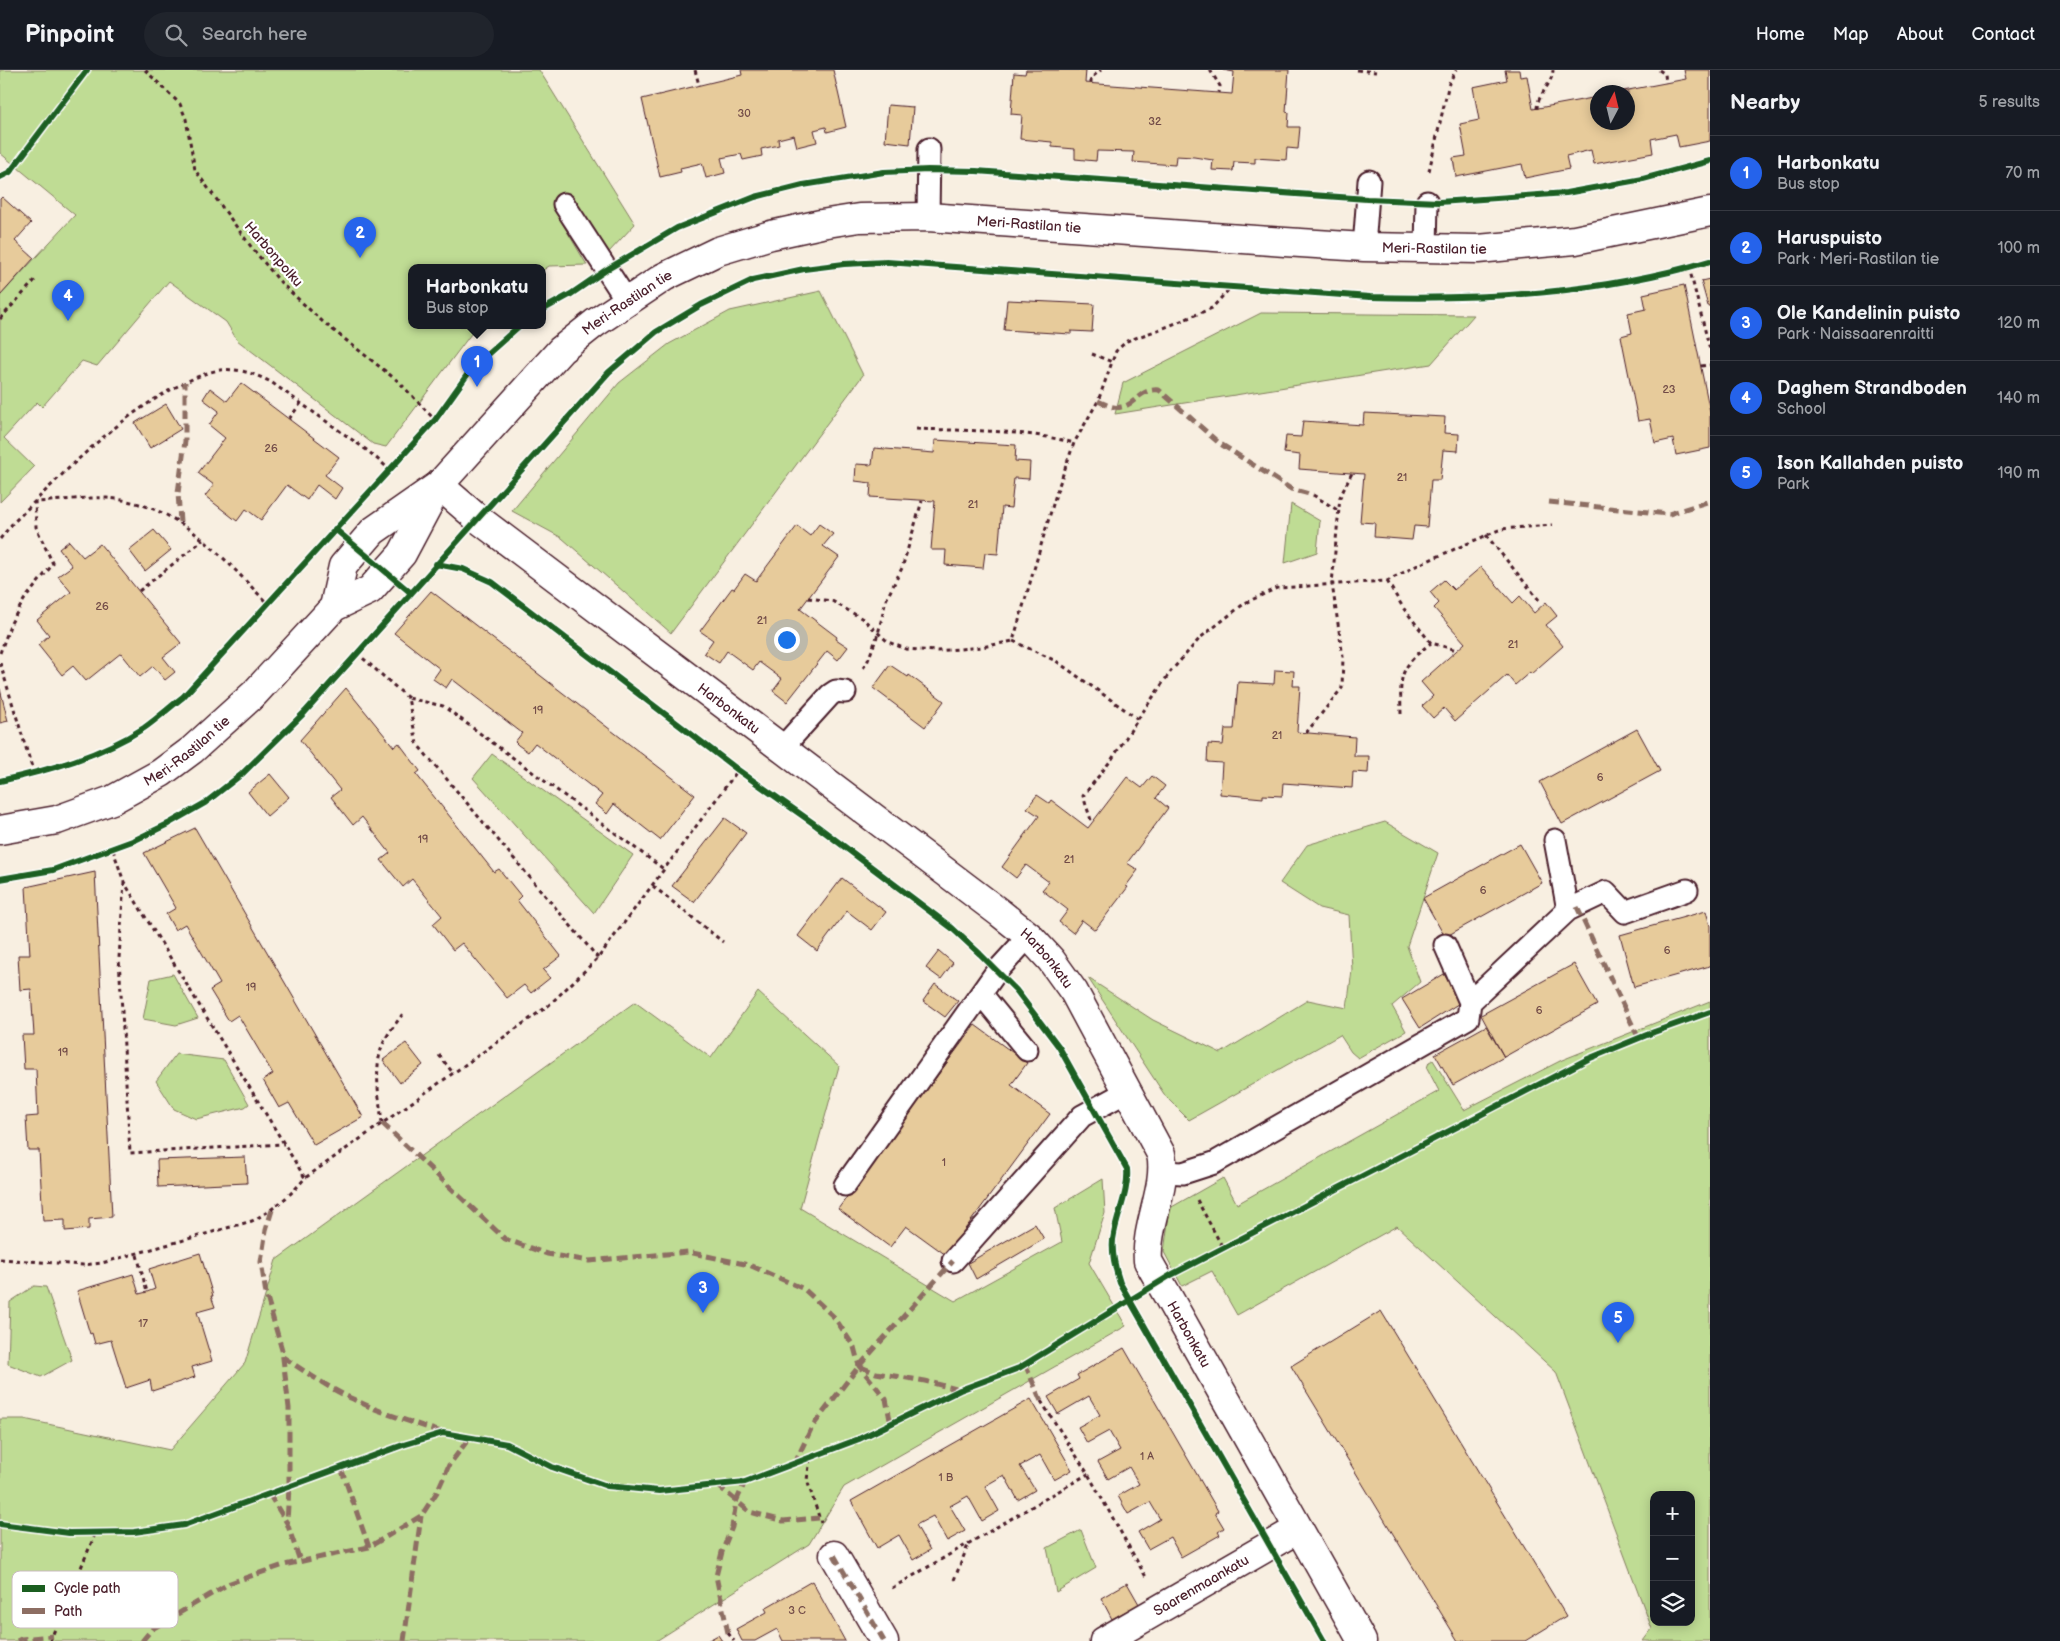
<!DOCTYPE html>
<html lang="en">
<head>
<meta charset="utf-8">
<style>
  :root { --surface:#171b24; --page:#20242c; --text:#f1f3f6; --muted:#9ea1a6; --line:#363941; --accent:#2563eb }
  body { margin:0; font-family:"Balsamiq Sans",sans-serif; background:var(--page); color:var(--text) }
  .controls { position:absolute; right:15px; bottom:15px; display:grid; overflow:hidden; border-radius:10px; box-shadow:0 2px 12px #0003 }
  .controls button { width:45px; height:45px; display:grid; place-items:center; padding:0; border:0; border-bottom:1px solid var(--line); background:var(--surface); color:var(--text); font:25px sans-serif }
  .compass { position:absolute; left:1590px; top:15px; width:45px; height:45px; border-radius:50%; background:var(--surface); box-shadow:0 2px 12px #0003; rotate:7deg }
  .you { position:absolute; left:786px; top:569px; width:18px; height:18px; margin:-12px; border:4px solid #fff; border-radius:50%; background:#1a73e8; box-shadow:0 0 0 8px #1a73e833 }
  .badge { display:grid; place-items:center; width:32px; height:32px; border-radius:50%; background:var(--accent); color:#fff; font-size:16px; font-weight:700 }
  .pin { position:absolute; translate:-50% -41px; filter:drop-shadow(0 1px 2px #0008) }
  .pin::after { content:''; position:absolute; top:26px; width:18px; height:15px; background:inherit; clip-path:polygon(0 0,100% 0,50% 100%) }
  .popup { position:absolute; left:408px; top:194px; width:138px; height:65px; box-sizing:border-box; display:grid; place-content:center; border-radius:10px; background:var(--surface); filter:drop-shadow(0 1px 4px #0005); font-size:16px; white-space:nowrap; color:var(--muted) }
  .popup b { font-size:19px; color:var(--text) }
  .popup::after { content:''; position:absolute; left:50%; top:100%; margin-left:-10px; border:10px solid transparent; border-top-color:var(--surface) }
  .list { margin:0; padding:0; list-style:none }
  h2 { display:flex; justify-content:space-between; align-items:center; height:65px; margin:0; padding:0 20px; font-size:21px }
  h2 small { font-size:16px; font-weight:400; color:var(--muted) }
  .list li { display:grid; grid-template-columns:32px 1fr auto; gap:15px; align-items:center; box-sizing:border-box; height:75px; padding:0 20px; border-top:1px solid var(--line) }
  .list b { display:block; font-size:19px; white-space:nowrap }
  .list p { margin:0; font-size:16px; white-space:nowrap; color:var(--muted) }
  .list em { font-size:16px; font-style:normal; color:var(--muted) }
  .icon { flex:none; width:28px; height:28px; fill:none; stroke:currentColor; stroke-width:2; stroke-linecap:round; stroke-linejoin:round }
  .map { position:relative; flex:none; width:1710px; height:1571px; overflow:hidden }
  header { display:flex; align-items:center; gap:30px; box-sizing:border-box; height:70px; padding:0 25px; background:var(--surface); border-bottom:1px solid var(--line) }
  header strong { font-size:24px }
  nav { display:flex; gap:28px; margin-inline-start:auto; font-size:18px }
  .search { width:350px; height:45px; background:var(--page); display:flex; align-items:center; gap:12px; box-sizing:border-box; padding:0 18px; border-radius:28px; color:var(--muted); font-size:19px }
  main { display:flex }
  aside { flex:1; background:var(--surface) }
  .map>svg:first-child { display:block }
  .green { fill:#bfdc94; stroke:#847e60; fill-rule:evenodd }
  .building { fill:#e7cb9b; stroke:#4a1f2b }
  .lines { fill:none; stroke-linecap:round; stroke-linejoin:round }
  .lane-casing { stroke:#4a1f2b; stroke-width:25 }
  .street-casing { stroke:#4a1f2b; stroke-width:31 }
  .secondary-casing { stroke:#4a1f2b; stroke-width:31 }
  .path { stroke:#4a1f2b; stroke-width:3; stroke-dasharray:4 4; stroke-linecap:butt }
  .lane { stroke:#fff; stroke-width:21 }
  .street { stroke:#fff; stroke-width:28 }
  .secondary { stroke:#fff; stroke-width:28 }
  .quiet { stroke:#8d6e63; stroke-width:5; stroke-dasharray:10 5; stroke-linecap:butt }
  .cycleway-casing { stroke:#fff; stroke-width:9 }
  .cycleway { stroke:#1b5e20; stroke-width:6 }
  .labels { text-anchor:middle; stroke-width:4.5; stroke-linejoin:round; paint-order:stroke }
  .number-label { font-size:11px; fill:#714a47 }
  .street-label { font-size:14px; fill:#4a1f2b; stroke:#fff }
  .key { fill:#fff; stroke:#c9bcbf; stroke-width:1 }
  .key-label { font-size:14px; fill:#4a1f2b }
</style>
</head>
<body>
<header>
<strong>Pinpoint</strong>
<div class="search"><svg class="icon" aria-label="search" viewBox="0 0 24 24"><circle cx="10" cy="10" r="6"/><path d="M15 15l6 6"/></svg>Search here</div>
<nav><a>Home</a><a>Map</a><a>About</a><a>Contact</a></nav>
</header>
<main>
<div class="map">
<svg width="1710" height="1571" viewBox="0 0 1710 1571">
  <rect width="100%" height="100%" fill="#f8efe1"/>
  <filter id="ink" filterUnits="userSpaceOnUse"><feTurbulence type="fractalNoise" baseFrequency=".02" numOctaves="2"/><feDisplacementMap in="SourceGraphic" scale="10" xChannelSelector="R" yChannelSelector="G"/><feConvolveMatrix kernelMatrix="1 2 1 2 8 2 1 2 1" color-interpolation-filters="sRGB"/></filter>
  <g filter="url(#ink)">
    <path class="green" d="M0 0H539L635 154 609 182 573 127 555 141 587 195 549 196 542 201V198H412V256H477L386 377 373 374 237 270 226 252 169 211 97 296 82 291 42 337 37 332 4 368 34 397 0 432V226L75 145 0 83Z
      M821 221 863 305 671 563 562 468 512 441 619 313 669 274 730 241Z
      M1261 243 1474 245 1431 294 1115 344 1123 313Z
      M1291 434 1320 451 1317 482 1285 493Z
      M492 684 633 785 594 843 473 708Z
      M1385 752 1438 783 1407 876 1420 912 1392 936 1406 961 1358 988 1351 982 1340 965 1189 1050 1166 1027 1088 908 1153 950 1221 983 1308 930 1347 938 1352 900 1349 845 1319 838 1280 813 1307 775Z
      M173 904 198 948 176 955 143 949 151 909Z
      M758 922 839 996 800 1138 955 1231 1062 1172 1055 1138 1103 1109 1105 1143 1089 1193 1126 1256 844 1417 809 1474 656 1571H0V1349H24L170 1380 245 1293 276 1190 635 932 711 988Z
      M1710 931V1571H1643L1652 1559 1556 1302 1397 1156 1237 1245 1212 1201 1182 1216 1164 1182 1170 1138 1223 1108 1237 1134 1439 1021 1427 998 1429 992 1433 990 1464 1040 1562 990ZM1654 1425H1691V1552H1654Z
      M176 984 224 990 249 1034 245 1037 196 1049 174 1039 156 1011Z
      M34 1216 46 1217 72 1290 41 1307 8 1294 10 1232Z
      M1081 1460 1096 1498 1056 1522 1047 1478Z"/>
    <path class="building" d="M741 0H833L846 57 827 62 826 57 814 60 817 72 797 77 794 65 778 69 779 75 761 79 762 86 743 90 741 84 721 88 725 103 706 108 702 93 680 98 681 102 660 107 642 29 742 5Z
      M1026 0H1086L1085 13 1232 24 1234 2 1223 0H1289L1286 42 1289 43 1288 57H1300L1298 79 1287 78 1286 90 1255 88V93L1234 92 1233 101 1212 100 1213 90 1194 87 1176 86 1175 95 1133 92 1134 82 1097 81 1096 91 1075 89V79L1052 77V72L1020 69 1022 45 1011 44 1014 3 1025 4Z
      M1505 0H1519L1520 7 1527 6 1533 39 1598 27V52H1628V22H1618L1686 9 1684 0H1710V71L1679 77 1676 64 1651 69 1653 83 1594 94 1591 80 1566 86 1569 99 1525 108 1522 94 1456 107 1453 88 1466 86 1460 54 1479 50 1473 17 1507 10Z
      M888 35 913 37 910 74 885 71Z
      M2 127 31 153 15 171 34 188 0 226V129Z
      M1710 209V236H1708L1701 211Z
      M1684 215 1710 342V378L1676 385 1673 369 1655 373 1650 349 1638 351 1621 266 1632 263 1628 243 1646 239 1643 224Z
      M1007 230 1094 234 1092 262 1071 261V264L1004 260Z
      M241 313 339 387 325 405 342 418 335 429 317 415 307 430 287 415 261 450 246 439 237 451 205 426 214 415 198 403 225 368 209 355 219 341 203 329 210 318 227 331Z
      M166 334 181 359 150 378 135 353Z
      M1364 343 1445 347 1444 363 1459 364 1458 381 1443 380 1440 410H1431L1427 457 1414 456 1412 470 1374 467 1375 453 1360 452 1364 404 1299 399 1300 385 1284 383 1286 366 1301 367 1303 351 1363 355Z
      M935 370 1016 375 1015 391 1030 392 1029 409 1014 408 1011 438 1002 437 998 484 985 483 983 498 945 495 946 480H931L935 431 870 427 871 413 855 411 856 394 872 395 874 378 934 383Z
      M819 454 833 464 823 476 839 487 800 539 837 567 836 569 848 577 838 590 827 581 787 632 773 621 782 609 759 592 753 600 727 581 719 593 704 583 713 570 700 561 732 518 734 519 745 504 756 511 797 456 810 466Z
      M154 460 171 480 145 501 129 480Z
      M69 471 83 487 100 474 181 573 163 587 175 602 165 610 153 596 140 607 121 583 86 611 73 596 62 605 38 575 49 565 37 550 71 522 58 506 72 496 59 479Z
      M1481 497 1513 533 1520 526 1534 543 1546 532 1557 546 1546 555 1563 576 1531 604 1530 602 1515 615 1507 605 1455 651 1444 638 1433 648 1422 636 1433 626 1421 612 1465 573 1434 538 1439 533 1430 522 1444 510 1454 520Z
      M431 521 695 725 660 770 614 734 607 744 604 741 595 734 602 725 535 673 528 682 518 675 515 672 522 663 452 609 446 618 433 609 440 599 394 563Z
      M890 595 908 607 909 605 944 631 925 657 873 618Z
      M1275 600 1294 601 1293 616H1300L1297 662 1355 667 1354 686H1369L1368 703 1353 702 1352 718 1283 713 1282 726 1263 725V728L1220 724 1222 693 1207 692 1208 674 1223 675 1225 659H1234L1238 612 1274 614Z
      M346 618 394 677 399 673 420 701 416 704 494 802 499 799 521 826 517 830 561 886 543 900 550 908 531 923 524 915 507 928 462 873 453 880 433 854 442 846 412 809 403 817 381 790 390 783 362 747 353 755 331 727 340 720 300 670Z
      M0 619 8 651 0 653Z
      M1637 659 1660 701 1562 754 1540 712Z
      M270 704 289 727 267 746 248 722Z
      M1152 706 1165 716 1156 728 1168 738 1127 793 1138 800 1126 816 1128 817 1095 860 1082 850 1073 863 1059 852 1068 840 1042 820 1049 812 1026 795 1016 808 1002 797 1039 746 1027 738 1037 725 1049 733 1051 730 1088 758 1127 707 1142 718Z
      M725 748 746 763 694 832 672 816Z
      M195 758 363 1047 314 1075 289 1033 279 1038 263 1010 273 1004 238 945 229 951 210 920 220 914 185 854 175 860 166 844 176 838 144 783Z
      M1520 774 1542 813 1445 867 1423 828Z
      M95 802 112 1147 89 1149V1159L65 1161V1150L43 1151 39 1080H28L26 1047 38 1046 36 999H24L22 965H34L31 919 20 920 18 885H30L26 817Z
      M842 808 886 842 872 860 847 841 817 881 798 866Z
      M1706 841 1710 856V896L1634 917 1620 865Z
      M939 881 953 893 941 909 926 898Z
      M1574 894 1597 935 1504 987 1481 945Z
      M1444 904 1461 932 1420 958 1402 929Z
      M935 914 958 931 945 947 923 931Z
      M975 955 1027 993 1011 1015 1050 1044 946 1185 906 1156 890 1177 838 1139Z
      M1486 956 1504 987 1453 1015 1435 984Z
      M406 973 423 995 400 1013 383 990Z
      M245 1087 247 1113 158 1117 157 1090Z
      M1035 1154 1044 1169 976 1209 968 1193Z
      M200 1183 213 1226H211L215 1237 197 1242 212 1291 192 1297 195 1307 152 1321 150 1310 126 1318 111 1270 95 1274 92 1263 90 1264 77 1221 133 1204 139 1224 147 1222 155 1219 149 1199Z
      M1381 1241 1566 1546 1525 1571H1458L1291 1296Z
      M1124 1278 1218 1441 1215 1443 1224 1458 1218 1462 1220 1465 1181 1487 1170 1467 1148 1479 1138 1462 1160 1449 1150 1432 1128 1444 1118 1426 1139 1414 1129 1397 1108 1409 1098 1392 1120 1380 1109 1361 1087 1373 1078 1357 1100 1345 1089 1326 1058 1344 1048 1327 1079 1309 1077 1305Z
      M1031 1329 1072 1400 1054 1410 1040 1385 1020 1396 1035 1420 1018 1430 1004 1405 985 1416 999 1441 982 1451 968 1426 950 1436 965 1461 947 1471 933 1446 916 1455 930 1480 913 1490 899 1465 877 1478 851 1431Z
      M812 1511 845 1571H783L777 1559 755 1571H742L736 1559 767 1542 765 1538Z
      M1127 1513 1139 1534 1112 1549 1101 1528Z
      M718 1565 722 1571H707Z"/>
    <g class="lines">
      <g class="lane-casing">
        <path id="lane" d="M564 134 627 231
          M928 147 929 79
          M1364 177 1369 111
          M1426 178 1427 132
          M782 678 830 625 836 621 845 622
          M1568 840 1606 822 1625 842 1687 820
          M982 925 1027 980
          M1470 932 1568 840 1555 770
          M1162 1102 1183 1103 1214 1093 1468 948 1470 932 1445 875
          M845 1115 997 901 1029 866
          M953 1191 1082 1046 1128 1021"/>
      </g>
      <g class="street-casing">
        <g id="street">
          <path id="s1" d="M439 415 477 448 1000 843 1029 866 1051 890 1074 922 1161 1084C1168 1116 1145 1156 1148 1191L1362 1571"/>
          <path d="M834 1485 884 1571"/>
          <path id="s2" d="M1104 1571 1298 1459"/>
        </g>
      </g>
      <g class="secondary-casing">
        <g id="secondary">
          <path id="s3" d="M334 537 343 496 373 461 439 415 561 280 595 253 664 207 718 181 771 165 821 154 859 148 928 147 1285 172 1364 177 1478 179 1575 170 1710 142"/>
          <path id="s4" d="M0 760 57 750 112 730 161 703 192 680 254 624 334 537 370 520 402 484 436 420"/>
        </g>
      </g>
      <path class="path" d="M145 0 180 34 186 49 195 100 252 178 282 214 323 252 399 312 435 350
        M695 0 699 15
        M1210 0 1220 16 1219 23
        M1357 0 1376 2
        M1659 0 1665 4 1666 13
        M1091 13V8L1101 0
        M1537 39C1537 25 1552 15 1553 0
        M1429 101 1449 13 1456 0
        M1689 197 1710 280
        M0 249 36 209
        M1092 284 1112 292
        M1701 296 1710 295
        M289 349 301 333
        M916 359C968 361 1023 359 1074 373
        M1313 425 1339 441
        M1486 465 1539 530
        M0 469 12 454C62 405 111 352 174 318 188 311 205 302 220 300 239 298 255 304 271 312L368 381 389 399
        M1387 511 1404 539 1431 573 1457 580
        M139 521 203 470
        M808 528 832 531 863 549 888 572 906 579 937 581 982 577 1013 571 1056 424 1074 373 1098 331 1116 281 1127 271 1169 256 1212 238 1231 217
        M1013 571 1056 591 1138 649 1112 689 1083 726 1092 753
        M0 583 11 553 24 530 53 494 36 457 35 432C58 431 84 427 107 428 180 434 220 485 268 534
        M357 583 408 628
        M0 593 34 704
        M863 598 867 593 878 564 886 530 902 498 922 431
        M1401 644C1400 604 1399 598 1431 573
        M1138 649 1171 601 1200 568 1245 533 1277 518 1387 511 1418 495 1501 459 1552 455
        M1306 663 1342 618 1343 587 1332 514 1340 427 1352 403
        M113 780 124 812 305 1108
        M124 812 119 888 130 1083 284 1074
        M653 816 723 872
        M598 888 417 674 408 628 443 636 665 800
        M439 985 453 1003
        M382 1053C379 1026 372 992 386 968 391 959 398 951 404 942
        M1197 1130 1223 1178
        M137 1185 147 1222
        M0 1189 83 1195 102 1193 252 1151C273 1140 290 1126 305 1108L548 936 598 888 738 700
        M1041 1331 1088 1404 1146 1507
        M810 1389 807 1410 821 1453
        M954 1510 969 1473
        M892 1518 1088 1404
        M728 1563 734 1571
        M50 1571 96 1462"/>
      <use href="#lane" class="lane"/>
      <use href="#street" class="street"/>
      <use href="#secondary" class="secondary"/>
      <path class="quiet" d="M1098 331C1105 334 1113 339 1121 337 1136 335 1139 318 1159 320L1219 373 1291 419 1313 425
        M1549 432 1669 444 1710 431
        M180 452 178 423 185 371V312
        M1577 837 1639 969
        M382 1053 505 1169 547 1184 589 1191 688 1182 749 1195 804 1219 835 1248 854 1277 859 1296 886 1329 891 1355
        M272 1140 266 1160 261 1192 266 1224 282 1280 289 1338V1417L287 1453 300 1491
        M283 1287C306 1302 328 1318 353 1329 381 1343 411 1352 441 1362
        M1025 1294 1041 1331
        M861 1297 876 1303 925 1311 960 1320
        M794 1395 812 1357 859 1296 953 1191
        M341 1398 369 1477
        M717 1415 750 1442 783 1451 819 1448
        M269 1424 287 1453
        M834 1485 884 1571
        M728 1563 716 1506 722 1482 732 1457 736 1432 745 1412
        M17 1571 21 1569 53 1566
        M142 1571 152 1559 230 1513 284 1495 369 1477 421 1446 437 1422 449 1395 470 1367
        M404 1571 421 1446"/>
      <g class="cycleway-casing">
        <path id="cycleway" d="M0 107 10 102 87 0
          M542 240 571 224 606 200 677 158 755 127 803 115 884 102 928 100 976 101 1367 129 1439 132 1566 123 1643 109 1710 91
          M335 459 411 523
          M436 494 463 499 492 512 738 700 813 753 952 858 980 884 1016 920 1059 977 1127 1099C1129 1121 1118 1142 1114 1164 1110 1180 1115 1198 1120 1213L1324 1571
          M0 711C50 700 100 686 144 658 157 649 170 637 183 627L435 350 472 298 519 256
          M0 809 53 800 135 770 168 754 205 733 242 704 305 642 609 302 656 262 701 235 753 210 804 199 844 194 887 192 1370 227C1485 230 1599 224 1710 191
          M0 1454 69 1463 134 1462 184 1455 403 1375 443 1363 507 1374 552 1397 607 1416 659 1421 745 1412 859 1369 960 1320 1019 1298 1171 1205 1588 989 1654 962 1710 942"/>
      </g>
      <use href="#cycleway" class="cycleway"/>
    </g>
  </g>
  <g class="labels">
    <g class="number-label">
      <text x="744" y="47">30</text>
      <text x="1155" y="55">32</text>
      <text x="1669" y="323">23</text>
      <text x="271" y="382">26</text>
      <text x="1402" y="411">21</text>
      <text x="973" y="438">21</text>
      <text x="102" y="540">26</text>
      <text x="762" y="554">21</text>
      <text x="1513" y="578">21</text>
      <text x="538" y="644">19</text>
      <text x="1277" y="669">21</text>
      <text x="1600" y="711">6</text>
      <text x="423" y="773">19</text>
      <text x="1069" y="793">21</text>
      <text x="1483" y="824">6</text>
      <text x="1667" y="884">6</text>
      <text x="251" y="921">19</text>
      <text x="1539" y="944">6</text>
      <text x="63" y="986">19</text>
      <text x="944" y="1096">1</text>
      <text x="143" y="1257">17</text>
      <text x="1147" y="1390">1 A</text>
      <text x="946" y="1411">1 B</text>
      <text x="797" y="1544">3 C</text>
    </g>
    <g class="street-label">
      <text dy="5" stroke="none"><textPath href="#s3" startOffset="852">Meri-Rastilan tie</textPath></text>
      <text dy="5" stroke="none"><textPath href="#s3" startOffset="1258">Meri-Rastilan tie</textPath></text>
      <text transform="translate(274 184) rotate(49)" y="5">Harbonpolku</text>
      <text dy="5" stroke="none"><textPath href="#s3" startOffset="432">Meri-Rastilan tie</textPath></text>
      <text dy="5" stroke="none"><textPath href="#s1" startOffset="366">Harbonkatu</textPath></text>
      <text dy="5" stroke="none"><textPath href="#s4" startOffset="206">Meri-Rastilan tie</textPath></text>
      <text dy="5" stroke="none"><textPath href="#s1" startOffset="771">Harbonkatu</textPath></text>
      <text dy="5" stroke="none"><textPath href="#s1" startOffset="1191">Harbonkatu</textPath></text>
      <text dy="5" stroke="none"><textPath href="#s2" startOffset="112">Saarenmaankatu</textPath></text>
    </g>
  </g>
  <rect x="12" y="1501" width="166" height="57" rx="8" class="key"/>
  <rect x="22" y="1515" width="23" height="7" fill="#1b5e20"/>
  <rect x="22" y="1538" width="23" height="6" fill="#8d6e63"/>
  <g class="key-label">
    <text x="54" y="1523">Cycle path</text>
    <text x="54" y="1546">Path</text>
  </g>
</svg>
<div class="controls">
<button>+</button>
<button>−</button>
<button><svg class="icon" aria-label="layers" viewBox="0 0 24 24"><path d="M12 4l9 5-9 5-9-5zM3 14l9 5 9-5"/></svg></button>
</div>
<svg class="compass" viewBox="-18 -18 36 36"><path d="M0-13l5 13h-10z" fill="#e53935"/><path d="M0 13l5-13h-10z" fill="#9ea1a6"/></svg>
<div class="you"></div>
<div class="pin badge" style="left:477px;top:317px">1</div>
<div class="popup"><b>Harbonkatu</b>Bus stop</div>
<div class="pin badge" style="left:360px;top:188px">2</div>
<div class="pin badge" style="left:703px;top:1243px">3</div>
<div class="pin badge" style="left:68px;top:251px">4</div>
<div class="pin badge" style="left:1618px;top:1273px">5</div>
</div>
<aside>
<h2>Nearby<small>5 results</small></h2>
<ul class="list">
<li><span class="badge">1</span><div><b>Harbonkatu</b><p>Bus stop</p></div><em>70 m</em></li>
<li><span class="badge">2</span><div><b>Haruspuisto</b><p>Park · Meri-Rastilan tie</p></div><em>100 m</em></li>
<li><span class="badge">3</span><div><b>Ole Kandelinin puisto</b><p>Park · Naissaarenraitti</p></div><em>120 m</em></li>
<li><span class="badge">4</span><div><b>Daghem Strandboden</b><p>School</p></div><em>140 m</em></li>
<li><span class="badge">5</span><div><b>Ison Kallahden puisto</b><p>Park</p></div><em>190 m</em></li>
</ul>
</aside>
</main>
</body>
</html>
